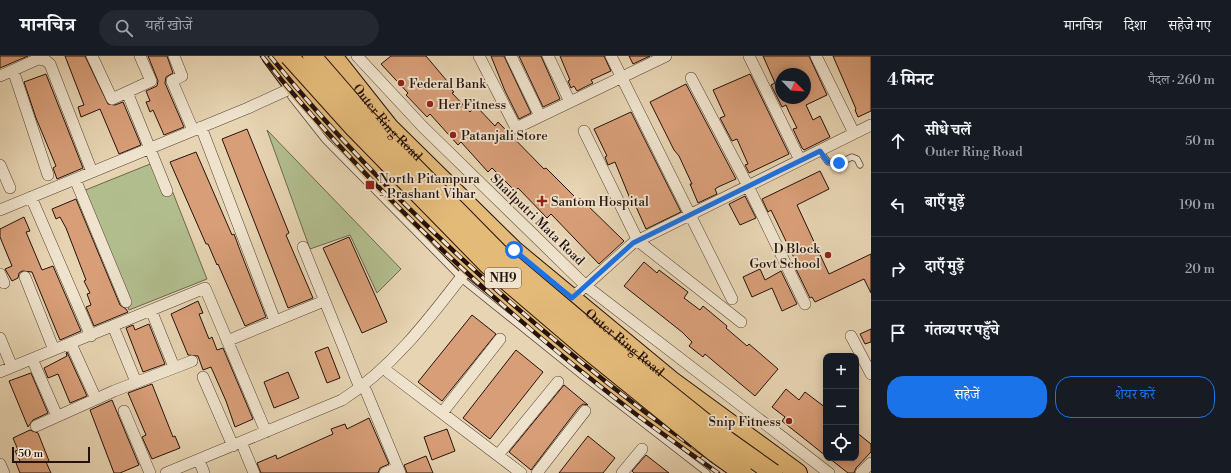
<!DOCTYPE html>
<html lang="hi">
<head>
<meta charset="utf-8">
<style>
  :root { --surface:#171b24; --page:#242831; --text:#f1f3f6; --muted:#9ea1a6; --line:#363941; --accent:#1a73e8 }
  body { margin:0; font-family:"Libre Bodoni","Noto Serif Devanagari",serif; background:var(--page); color:var(--text) }
  .controls { position:absolute; right:12px; bottom:12px; display:grid; overflow:hidden; border-radius:8px; box-shadow:0 2px 10px #0003 }
  .controls button { width:36px; height:36px; display:grid; place-items:center; padding:0; border:0; border-bottom:1px solid var(--line); background:var(--surface); color:var(--text); font:20px sans-serif }
  .compass { position:absolute; left:775px; top:12px; width:36px; height:36px; border-radius:50%; background:var(--surface); box-shadow:0 2px 10px #0003; rotate:115deg }
  .scale { position:absolute; left:12px; bottom:10px; width:78px; box-sizing:border-box; padding-left:4px; border:2px solid #25120b; border-top:0; font-size:11px; line-height:14px; white-space:nowrap; color:#25120b; -webkit-text-stroke:3px #efe3cd; paint-order:stroke }
  .stop { position:absolute; width:12px; height:12px; margin:-9px; border:3px solid #1a73e8; border-radius:50%; background:#fff }
  .stop.end { background:#1a73e8; border-color:#fff; box-shadow:0 1px 4px #0008 }
  .list { margin:0; padding:0; list-style:none }
  h2 { display:flex; justify-content:space-between; align-items:center; height:52px; margin:0; padding:0 16px; font-size:17px }
  h2 small { font-size:13px; font-weight:400; color:var(--muted) }
  .list li { display:grid; grid-template-columns:26px 1fr auto; gap:12px; align-items:center; box-sizing:border-box; height:64px; padding:0 16px; border-top:1px solid var(--line) }
  .list b { display:block; font-size:15px; white-space:nowrap }
  .list p { margin:0; font-size:13px; white-space:nowrap; color:var(--muted) }
  .list em { font-size:13px; font-style:normal; color:var(--muted) }
  .actions { display:flex; gap:8px; padding:12px 16px }
  .actions a { flex:1; padding:9px 0; border:1px solid var(--accent); border-radius:16px; text-align:center; font-size:14px; color:var(--accent) }
  .actions .main { background:var(--accent); color:#fff }
  .icon { flex:none; width:22px; height:22px; fill:none; stroke:currentColor; stroke-width:2; stroke-linecap:round; stroke-linejoin:round }
  .map { position:relative; flex:none; width:871px; height:417px; overflow:hidden }
  header { display:flex; align-items:center; gap:24px; box-sizing:border-box; height:56px; padding:0 20px; background:var(--surface); border-bottom:1px solid var(--line) }
  header strong { font-size:19px }
  nav { display:flex; gap:22px; margin-inline-start:auto; font-size:14px }
  .search { width:280px; height:36px; background:var(--page); display:flex; align-items:center; gap:10px; box-sizing:border-box; padding:0 14px; border-radius:22px; color:var(--muted); font-size:15px }
  main { display:flex }
  aside { flex:1; background:var(--surface) }
  .map>svg:first-child { display:block }
  .park { fill:#b2bd8e; stroke:#6c684c }
  .building { fill:#d89e78; stroke:#25120b; fill-rule:evenodd }
  .lines { fill:none; stroke-linecap:round; stroke-linejoin:round }
  .service-casing { stroke:#564235; stroke-width:7 }
  .minor-casing { stroke:#564235; stroke-width:12 }
  .primary-casing { stroke:#25120b; stroke-width:20 }
  .service { stroke:#efe3cd; stroke-width:5.5 }
  .minor { stroke:#efe3cd; stroke-width:11 }
  .primary { stroke:#e4ba79; stroke-width:18 }
  .rail-casing { stroke:#25120b; stroke-width:4.5 }
  .rail { stroke:#efe3cd; stroke-width:3; stroke-dasharray:9; stroke-linecap:butt }
  .trunk-bridge-casing { stroke:#25120b; stroke-width:20; stroke-linecap:butt }
  .trunk-bridge { stroke:#e4ba79; stroke-width:18 }
  .route { stroke:#1a73e8; stroke-width:5 }
  .poi-dot { fill:#8f2418; stroke:#efe3cd; stroke-width:1.5 }
  .labels { text-anchor:middle; stroke-width:3.5; stroke-linejoin:round; paint-order:stroke }
  .shield { fill:#efe3cd; stroke:#625145; stroke-width:1 }
  .shield-label { font-size:12px; font-weight:bold; fill:#25120b }
  .poi-label { font-size:13px; fill:#25120b; stroke:#efe3cd; text-anchor:start }
  .street-label { font-size:13px; fill:#25120b; stroke:#efe3cd }
</style>
</head>
<body>
<header>
<strong>मानचित्र</strong>
<div class="search"><svg class="icon" aria-label="search" viewBox="0 0 24 24"><circle cx="10" cy="10" r="6"/><path d="M15 15l6 6"/></svg>यहाँ खोजें</div>
<nav><a>मानचित्र</a><a>दिशा</a><a>सहेजे गए</a></nav>
</header>
<main>
<div class="map">
<svg width="871" height="417" viewBox="0 0 871 417">
  <rect width="100%" height="100%" fill="#e7d4b2"/>
  <filter id="stains"><feTurbulence type="fractalNoise" baseFrequency=".005" numOctaves="4"/><feColorMatrix values="0 0 0 0 .2 0 0 0 0 .09 0 0 0 0 .02 0 0 0 .5 -.17"/></filter>
  <radialGradient id="worn" r=".72"><stop offset=".6" stop-color="#630" stop-opacity="0"/><stop offset="1" stop-color="#630" stop-opacity=".3"/></radialGradient>
  <path class="park" d="M267 74 401 213 377 237 350 179 310 193Z
    M160 104 207 223 129 254 83 135Z"/>
  <path class="building" d="M0 0H28L0 12Z
    M65 0H85L108 48 115 49 123 46 141 89 119 98 100 53 81 61 78 51 84 49Z
    M148 0H167L173 17 166 21 165 27 184 71 164 79 153 54 150 56 146 46 150 45 146 35 157 30 158 25Z
    M391 0H426L447 25 445 27 454 36 452 37 470 56 476 50 495 70 498 66 544 113 546 112 578 144 580 142 624 185 599 208 551 158 547 162 518 132 515 135 492 112 488 116 461 86 458 89 430 58 427 61 406 39 408 37 381 8Z
    M491 0H504L531 57 519 63 505 35Z
    M519 0H541L560 43 543 51Z
    M560 0H604L611 15 591 24 593 27 577 35 574 30 571 32 568 25 570 24Z
    M629 0H650L633 8Z
    M763 0H809L827 39 806 49 813 64 820 60 830 81 804 94 802 92 793 73 797 72 789 56 786 49 782 51 771 29 775 27ZM781 18H805V42H781Z
    M833 0H871V55L858 61 855 54 856 53Z
    M46 18 83 112 57 123 53 112 56 110 36 62 24 26Z
    M750 18 789 98 749 117 745 109 748 108 737 83 732 85 720 62 725 60 713 34Z
    M686 28 736 123 718 131 715 133 717 138 698 147 690 128H692L679 100 674 94 650 46Z
    M631 56 681 156 646 173 633 144 631 145 615 106 608 109 605 101 607 100 594 73Z
    M247 73 289 177 286 179 313 242 288 252 222 83Z
    M196 96 232 179 234 178 241 197 266 261 245 270 218 208 217 209 208 188H206L170 106Z
    M820 115 829 133 797 149 829 218 871 198V237L864 223 815 246 812 241 810 242 794 209 797 208 771 154 768 156 762 143Z
    M745 140 756 162 740 169 729 148Z
    M76 143 120 249 126 253 128 256 94 270 86 251 91 249 87 238 90 237 84 225 86 224 66 172 60 161 56 163 52 153Z
    M24 161 30 175 26 176 42 214 53 210 81 275 60 284 32 216 22 215 19 217 18 222 12 225 5 213 12 210 0 181V173Z
    M349 181 387 266 362 277 323 192Z
    M644 206 657 217 659 214 688 236 684 242 700 254 703 250 727 270 726 272 747 290 749 288 778 313 755 340 705 298 703 301 689 290 692 286 682 276 624 230Z
    M760 213 765 224 781 215 797 248 782 255 772 232 752 241 743 221Z
    M198 245 203 257 199 258 209 283 212 281 217 294 223 292 253 363 235 371 226 345 211 311 203 314 198 300 188 299 171 258Z
    M472 259 496 278 442 345 418 326Z
    M149 268 165 308 143 316 126 272 133 269 135 274Z
    M871 273V286L865 288 860 278Z
    M328 291 340 322 327 327 315 296Z
    M516 294 543 316 490 383 463 362Z
    M67 296 87 340 70 347 58 318 48 322 44 312 67 300 66 297Z
    M288 316 299 342 274 352 264 326Z
    M31 317 48 357 33 364 28 371 9 325Z
    M152 328 173 381 175 380 180 392 152 403 142 381 146 379 128 337Z
    M564 329 588 349 583 348 579 351 531 414 509 396Z
    M786 333 799 344 805 336 826 352V400L782 365 785 361 772 351Z
    M112 344 139 409 120 417H114L90 354Z
    M369 362 389 408 380 412 378 417H261L257 407 276 399 277 403 304 391 333 378 331 373 345 368 347 373Z
    M447 373 455 395 432 404 424 381Z
    M30 374 38 377 49 405 46 406 51 417H20L16 407 20 405 15 395 18 394 13 382Z
    M856 376 871 388V396L856 412 854 417H848L829 402H856Z
    M588 380 615 402 603 417H559Z
    M646 399 669 417H634L632 415Z
    M426 400 433 417H407L404 409Z"/>
  <g class="lines">
    <g class="service-casing">
      <path id="service" d="M291 41 325 84 465 226 582 320 707 417
        M820 95 828 106 839 107 852 101 857 103 860 109"/>
    </g>
    <g class="minor-casing">
      <path id="minor" d="M92 0 112 43 151 25 140 0
        M174 0 182 20 172 25 193 74
        M357 0 423 71 586 230 829 417
        M479 0 516 72 666 0
        M511 0 540 60
        M548 0 570 46
        M611 0 732 243
        M749 0 800 104
        M816 0 854 77
        M13 14 48 119
        M0 20 38 3 45 4 50 8 92 116
        M691 22 748 130 805 248
        M127 36 167 135
        M201 71 275 265
        M584 75 638 185 741 266
        M0 109 10 132
        M75 123 126 246
        M31 141 91 280
        M0 154 248 52 294 31
        M303 191 360 332
        M0 218 4 227
        M25 221 54 294
        M572 242 633 187 871 69
        M151 254 174 311
        M113 270 136 326
        M851 280 871 318
        M0 282 12 311
        M227 285 324 245
        M71 288 96 343
        M32 303 57 360
        M0 316 205 232 266 376
        M388 316 521 417
        M203 321 233 390
        M366 335 400 417
        M124 355 150 417
        M442 357 500 283
        M36 370 114 335 192 305
        M244 393 254 417
        M498 399 558 326
        M199 404 204 417
        M0 408 4 417
        M166 417 342 344C394 311 432 259 469 211
        M385 417 398 412
        M537 417 585 355
        M622 417 642 393
        M861 417 871 407"/>
    </g>
    <g class="primary-casing">
      <g id="primary">
        <path d="M271 0 294 31 378 124 469 211 696 393"/>
        <path id="s1" d="M333 0 390 72 514 194 671 324 798 417"/>
      </g>
    </g>
    <use href="#service" class="service"/>
    <use href="#minor" class="minor"/>
    <use href="#primary" class="primary"/>
    <g class="rail-casing">
      <path id="rail" d="M262 0C369 133 502 256 637 359 664 379 691 398 718 417
        M270 0C376 130 508 251 641 353 670 375 701 396 730 417"/>
    </g>
    <use href="#rail" class="rail"/>
    <g class="trunk-bridge-casing">
      <path id="trunk-bridge" d="M289 0 353 71 488 209 584 291 715 397 743 417
        M312 0 363 59 499 197 596 279 728 385 773 417"/>
    </g>
    <use href="#trunk-bridge" class="trunk-bridge"/>
  </g>
  <g class="lines">
    <path class="route" d="M514 194 572 242 633 187 820 95 828 106 839 107"/>
  </g>
  <g class="poi-dot">
    <circle cx="401" cy="27" r="4"/>
    <circle cx="430" cy="48" r="4"/>
    <circle cx="453" cy="79" r="4"/>
    <rect x="365" y="124" width="10" height="10" rx="2"/>
    <path d="M540 139h4v4h4v4h-4v4h-4v-4h-4v-4h4z"/>
    <circle cx="828" cy="199" r="4"/>
    <circle cx="789" cy="365" r="4"/>
  </g>
  <g class="labels">
    <rect class="shield" x="485" y="212" width="36" height="20" rx="3"/>
    <g class="shield-label">
      <text x="503" y="226">NH9</text>
    </g>
    <g class="poi-label">
      <text x="409" y="32">Federal Bank</text>
      <text x="438" y="53">Her Fitness</text>
      <text x="461" y="84">Patanjali Store</text>
      <text x="379" y="127">North Pitampura<tspan x="379" dy="15">- Prashant Vihar</tspan></text>
      <text x="551" y="150">Santom Hospital</text>
      <text x="820" y="197" text-anchor="end">D Block<tspan x="820" dy="15">Govt School</tspan></text>
      <text x="781" y="370" text-anchor="end">Snip Fitness</text>
    </g>
    <g class="street-label">
      <text dy="5" stroke="none"><textPath href="#s1" startOffset="86">Outer Ring Road</textPath></text>
      <text transform="translate(538 163) rotate(44)" y="5">Shailputri Mata Road</text>
      <text dy="5" stroke="none"><textPath href="#s1" startOffset="410">Outer Ring Road</textPath></text>
    </g>
  </g>
  <rect width="100%" height="100%" filter="url(#stains)"/>
  <rect width="100%" height="100%" fill="url(#worn)"/>
</svg>
<div class="controls">
<button>+</button>
<button>−</button>
<button><svg class="icon" aria-label="locate" viewBox="0 0 24 24"><circle cx="12" cy="12" r="6"/><path d="M12 2v4M12 18v4M2 12h4M18 12h4"/></svg></button>
</div>
<svg class="compass" viewBox="-18 -18 36 36"><path d="M0-13l5 13h-10z" fill="#e53935"/><path d="M0 13l5-13h-10z" fill="#9ea1a6"/></svg>
<div class="scale">50 m</div>
<div class="stop" style="left:514px;top:194px"></div>
<div class="stop end" style="left:839px;top:107px"></div>
</div>
<aside>
<h2>4 मिनट<small>पैदल · 260 m</small></h2>
<ul class="list">
<li><svg class="icon" aria-label="ahead" viewBox="0 0 24 24"><path d="M12 20V5M6 11l6-6 6 6"/></svg><div><b>सीधे चलें</b><p>Outer Ring Road</p></div><em>50 m</em></li>
<li><svg class="icon" aria-label="left" viewBox="0 0 24 24"><path d="M17 20v-9H6M10 6l-5 5 5 5"/></svg><div><b>बाएँ मुड़ें</b></div><em>190 m</em></li>
<li><svg class="icon" aria-label="right" viewBox="0 0 24 24"><path d="M7 20v-9h11M14 6l5 5-5 5"/></svg><div><b>दाएँ मुड़ें</b></div><em>20 m</em></li>
<li><svg class="icon" aria-label="arrive" viewBox="0 0 24 24"><path d="M6 21V4h12l-3 4 3 4H6"/></svg><div><b>गंतव्य पर पहुँचे</b></div></li>
</ul>
<div class="actions"><a class="main">सहेजें</a><a>शेयर करें</a></div>
</aside>
</main>
</body>
</html>
